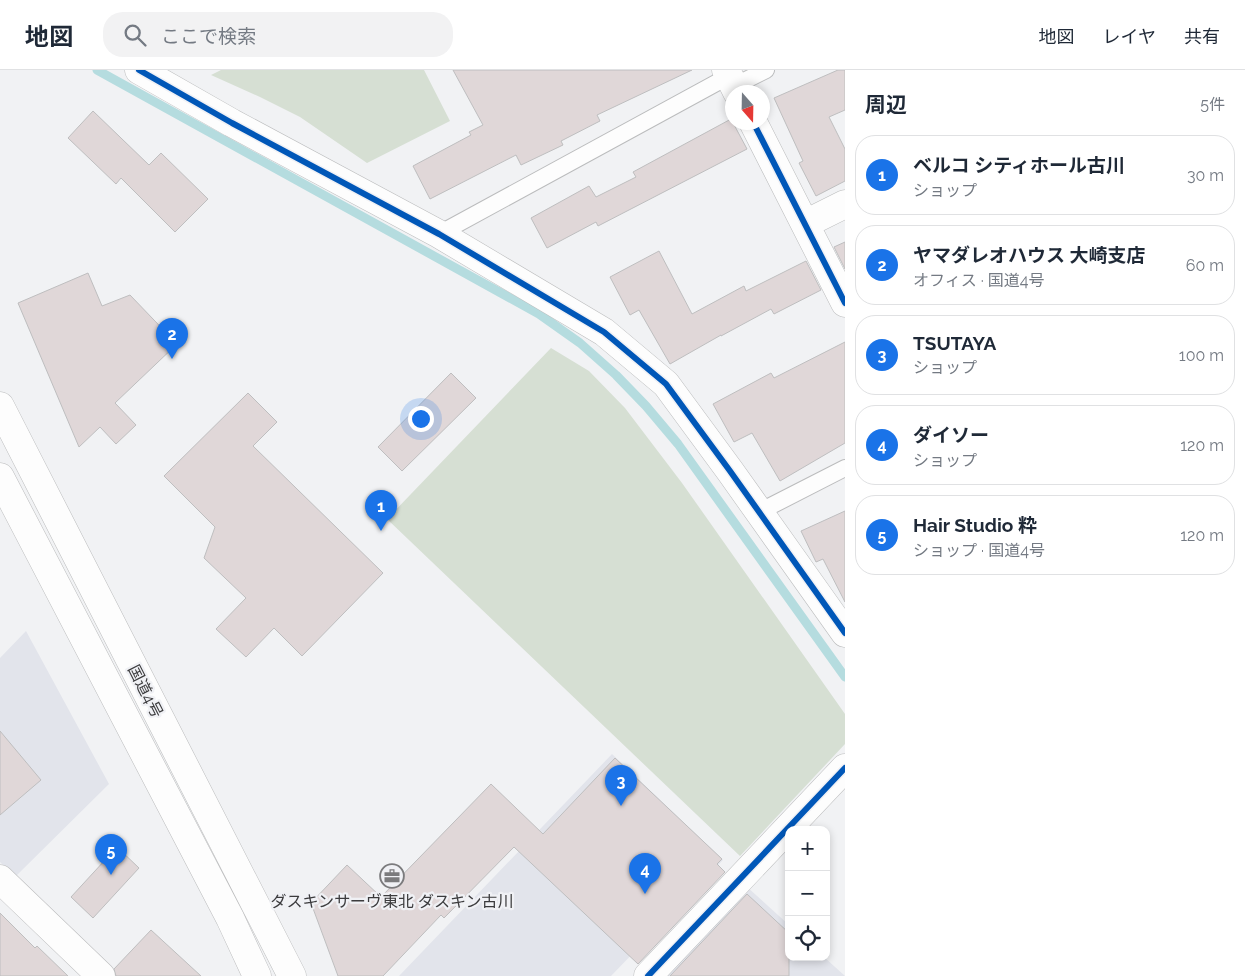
<!DOCTYPE html>
<html lang="ja">
<head>
<meta charset="utf-8">
<style>
  :root { --surface:#fff; --page:#f2f2f3; --text:#1f2937; --muted:#747a83; --line:#e0e1e3; --accent:#1a73e8 }
  body { margin:0; font-family:Raleway,"Noto Sans JP",sans-serif; background:var(--page); color:var(--text) }
  .controls { position:absolute; right:15px; bottom:15px; display:grid; overflow:hidden; border-radius:10px; box-shadow:0 2px 8px #0003 }
  .controls button { width:45px; height:45px; display:grid; place-items:center; padding:0; border:0; border-bottom:1px solid var(--line); background:var(--surface); color:var(--text); font:25px sans-serif }
  .compass { position:absolute; left:725px; top:15px; width:45px; height:45px; border-radius:50%; background:var(--surface); box-shadow:0 2px 8px #0003; rotate:160deg }
  .you { position:absolute; left:420px; top:348px; width:18px; height:18px; margin:-12px; border:4px solid #fff; border-radius:50%; background:#1a73e8; box-shadow:0 0 0 8px #1a73e833 }
  .badge { display:grid; place-items:center; width:32px; height:32px; border-radius:50%; background:var(--accent); color:#fff; font-size:16px; font-weight:700 }
  .pin { position:absolute; translate:-50% -41px; filter:drop-shadow(0 1px 2px #0008) }
  .pin::after { content:''; position:absolute; top:26px; width:18px; height:15px; background:inherit; clip-path:polygon(0 0,100% 0,50% 100%) }
  .list { margin:0; padding:0; list-style:none }
  h2 { display:flex; justify-content:space-between; align-items:center; height:65px; margin:0; padding:0 20px; font-size:21px }
  h2 small { font-size:16px; font-weight:400; color:var(--muted) }
  .list li { display:grid; grid-template-columns:32px 1fr auto; gap:15px; align-items:center; box-sizing:border-box; height:80px; margin:0 10px 10px; padding:0 10px; border:1px solid var(--line); border-radius:20px }
  .list b { display:block; font-size:19px; white-space:nowrap }
  .list p { margin:0; font-size:16px; white-space:nowrap; color:var(--muted) }
  .list em { font-size:16px; font-style:normal; color:var(--muted) }
  .icon { flex:none; width:28px; height:28px; fill:none; stroke:currentColor; stroke-width:2; stroke-linecap:round; stroke-linejoin:round }
  .map { position:relative; flex:none; width:845px; height:906px; overflow:hidden }
  header { display:flex; align-items:center; gap:30px; box-sizing:border-box; height:70px; padding:0 25px; background:var(--surface); border-bottom:1px solid var(--line) }
  header strong { font-size:24px }
  nav { display:flex; gap:28px; margin-inline-start:auto; font-size:18px }
  .search { width:350px; height:45px; background:var(--page); display:flex; align-items:center; gap:12px; box-sizing:border-box; padding:0 18px; border-radius:20px; color:var(--muted); font-size:19px }
  main { display:flex }
  aside { flex:1; background:var(--surface) }
  .map>svg:first-child { display:block }
  .built { fill:#e2e4eb }
  .green { fill:#d6dfd3 }
  .lines { fill:none; stroke-linecap:round; stroke-linejoin:round }
  .stream { stroke:#b5dcdf; stroke-width:9 }
  .building { fill:#e0d7d8; stroke:#bebebf }
  .service-casing { stroke:#bbbcbd; stroke-width:18 }
  .minor-casing { stroke:#bbbcbd; stroke-width:29 }
  .trunk-casing { stroke:#bbbcbd; stroke-width:29 }
  .service { stroke:#fdfdfd; stroke-width:16 }
  .minor { stroke:#fdfdfd; stroke-width:28 }
  .trunk { stroke:#fdfdfd; stroke-width:28 }
  .cycleway-casing { stroke:#f0f1f5; stroke-width:9 }
  .cycleway { stroke:#0057b8; stroke-width:6 }
  .labels { text-anchor:middle; stroke-width:4.5; stroke-linejoin:round; paint-order:stroke }
  .street-label { font-size:16px; fill:#3b3b3d; stroke:#f0f1f5 }
  .poi-label { font-size:16px; fill:#3b3b3d; stroke:#f0f1f5 }
</style>
</head>
<body>
<header>
<strong>地図</strong>
<div class="search"><svg class="icon" aria-label="search" viewBox="0 0 24 24"><circle cx="10" cy="10" r="6"/><path d="M15 15l6 6"/></svg>ここで検索</div>
<nav><a>地図</a><a>レイヤ</a><a>共有</a></nav>
</header>
<main>
<div class="map">
<svg width="845" height="906" viewBox="0 0 845 906">
  <rect width="100%" height="100%" fill="#f1f2f4"/>
  <path class="built" d="M26 561 109 714 15 807 0 792V588Z
    M612 684 723 790 611 906H399Z
    M746 816 789 855V887H824L845 906H664Z"/>
  <path class="green" d="M221 0H424L450 51 367 93 300 47 260 27 211 5Z
    M551 278 589 301 625 338 682 413 845 644V674L740 786 387 449Z"/>
  <g class="lines">
    <path class="stream" d="M97 0 539 244 580 273 616 305 646 336 678 374 845 607"/>
  </g>
  <path class="building" d="M453 0H692L597 45 600 51 561 71 563 75 521 95 516 85 430 129 413 96 471 65 469 62 483 55Z
    M838 0H845V40L829 47 845 79V111L816 126 799 93 803 91 774 28Z
    M93 41 149 95 161 83 208 129 175 162 121 108 116 114 68 68Z
    M731 49 747 79 598 156 596 152 547 178 531 148 589 116 596 127 636 107 633 102Z
    M845 172V199L834 177Z
    M659 181 692 244 744 216 746 221 806 191 821 220 774 244 771 239 721 266V265L670 294 639 240 630 245 610 207Z
    M88 203 102 236 130 225 177 274 115 333 136 355 116 374 100 357 79 377 18 233Z
    M845 272V373L780 411 752 363 734 372 713 334 771 303 774 308Z
    M451 303 476 328 402 401 378 377Z
    M248 323 277 352 253 376 383 503 302 586 274 558 246 587 216 559 246 528 204 488 215 457 164 406Z
    M845 441V532L823 489 816 492 801 461Z
    M0 661 41 710 0 745Z
    M615 688 722 789 717 794 725 802 638 894 514 777 444 848 441 845 383 906H338L311 833 347 795 381 827 491 714 543 764Z
    M117 777 139 798 93 848 71 827Z
    M747 824 789 863V906H670Z
    M0 843 35 878 37 876 68 906H0Z
    M151 860 201 906H116L114 899Z"/>
  <g class="lines">
    <g class="service-casing">
      <path id="service" d="M734 16 766 0
        M439 164 729 6
        M759 442 845 398"/>
    </g>
    <g class="minor-casing">
      <path id="minor" d="M139 0 232 53 439 164 604 262 666 314 730 401 845 563
        M726 0 737 22
        M753 52 845 233
        M805 154 845 134
        M0 809 101 906
        M648 906 845 698"/>
    </g>
    <g class="trunk-casing">
      <path id="trunk" d="M0 336 292 906
        M0 407 230 848 257 906"/>
    </g>
    <use href="#service" class="service"/>
    <use href="#minor" class="minor"/>
    <use href="#trunk" class="trunk"/>
    <g class="cycleway-casing">
      <path id="cycleway" d="M139 0 232 53 439 164 604 262 666 314 730 401 845 563
        M753 52 845 233
        M648 906 845 698"/>
    </g>
    <use href="#cycleway" class="cycleway"/>
  </g>
  <defs>
    <g id="office-ring" transform="scale(1.25)"><circle r="9.5" fill="#f0f1f5" stroke="#7b7b7d" stroke-width="1.5"/><path d="M-6-3h4V-5.5h4V-3h4V5H-6ZM-1-4.5V-3h2v-1.5ZM-6 0V1H6V0Z" fill="#7b7b7d"/></g>
  </defs>
  <g fill-rule="evenodd">
    <use href="#office-ring" x="392" y="806"/>
  </g>
  <g class="labels">
    <g class="street-label">
      <text transform="translate(146 621) rotate(63)" y="6">国道4号</text>
    </g>
    <g class="poi-label">
      <text x="392" y="837">ダスキンサーヴ東北 ダスキン古川</text>
    </g>
  </g>
</svg>
<div class="controls">
<button>+</button>
<button>−</button>
<button><svg class="icon" aria-label="locate" viewBox="0 0 24 24"><circle cx="12" cy="12" r="6"/><path d="M12 2v4M12 18v4M2 12h4M18 12h4"/></svg></button>
</div>
<svg class="compass" viewBox="-18 -18 36 36"><path d="M0-13l5 13h-10z" fill="#e53935"/><path d="M0 13l5-13h-10z" fill="#747a83"/></svg>
<div class="you"></div>
<div class="pin badge" style="left:381px;top:461px">1</div>
<div class="pin badge" style="left:172px;top:289px">2</div>
<div class="pin badge" style="left:621px;top:736px">3</div>
<div class="pin badge" style="left:645px;top:824px">4</div>
<div class="pin badge" style="left:111px;top:805px">5</div>
</div>
<aside>
<h2>周辺<small>5件</small></h2>
<ul class="list">
<li><span class="badge">1</span><div><b>ベルコ シティホール古川</b><p>ショップ</p></div><em>30 m</em></li>
<li><span class="badge">2</span><div><b>ヤマダレオハウス 大崎支店</b><p>オフィス · 国道4号</p></div><em>60 m</em></li>
<li><span class="badge">3</span><div><b>TSUTAYA</b><p>ショップ</p></div><em>100 m</em></li>
<li><span class="badge">4</span><div><b>ダイソー</b><p>ショップ</p></div><em>120 m</em></li>
<li><span class="badge">5</span><div><b>Hair Studio 粋</b><p>ショップ · 国道4号</p></div><em>120 m</em></li>
</ul>
</aside>
</main>
</body>
</html>
